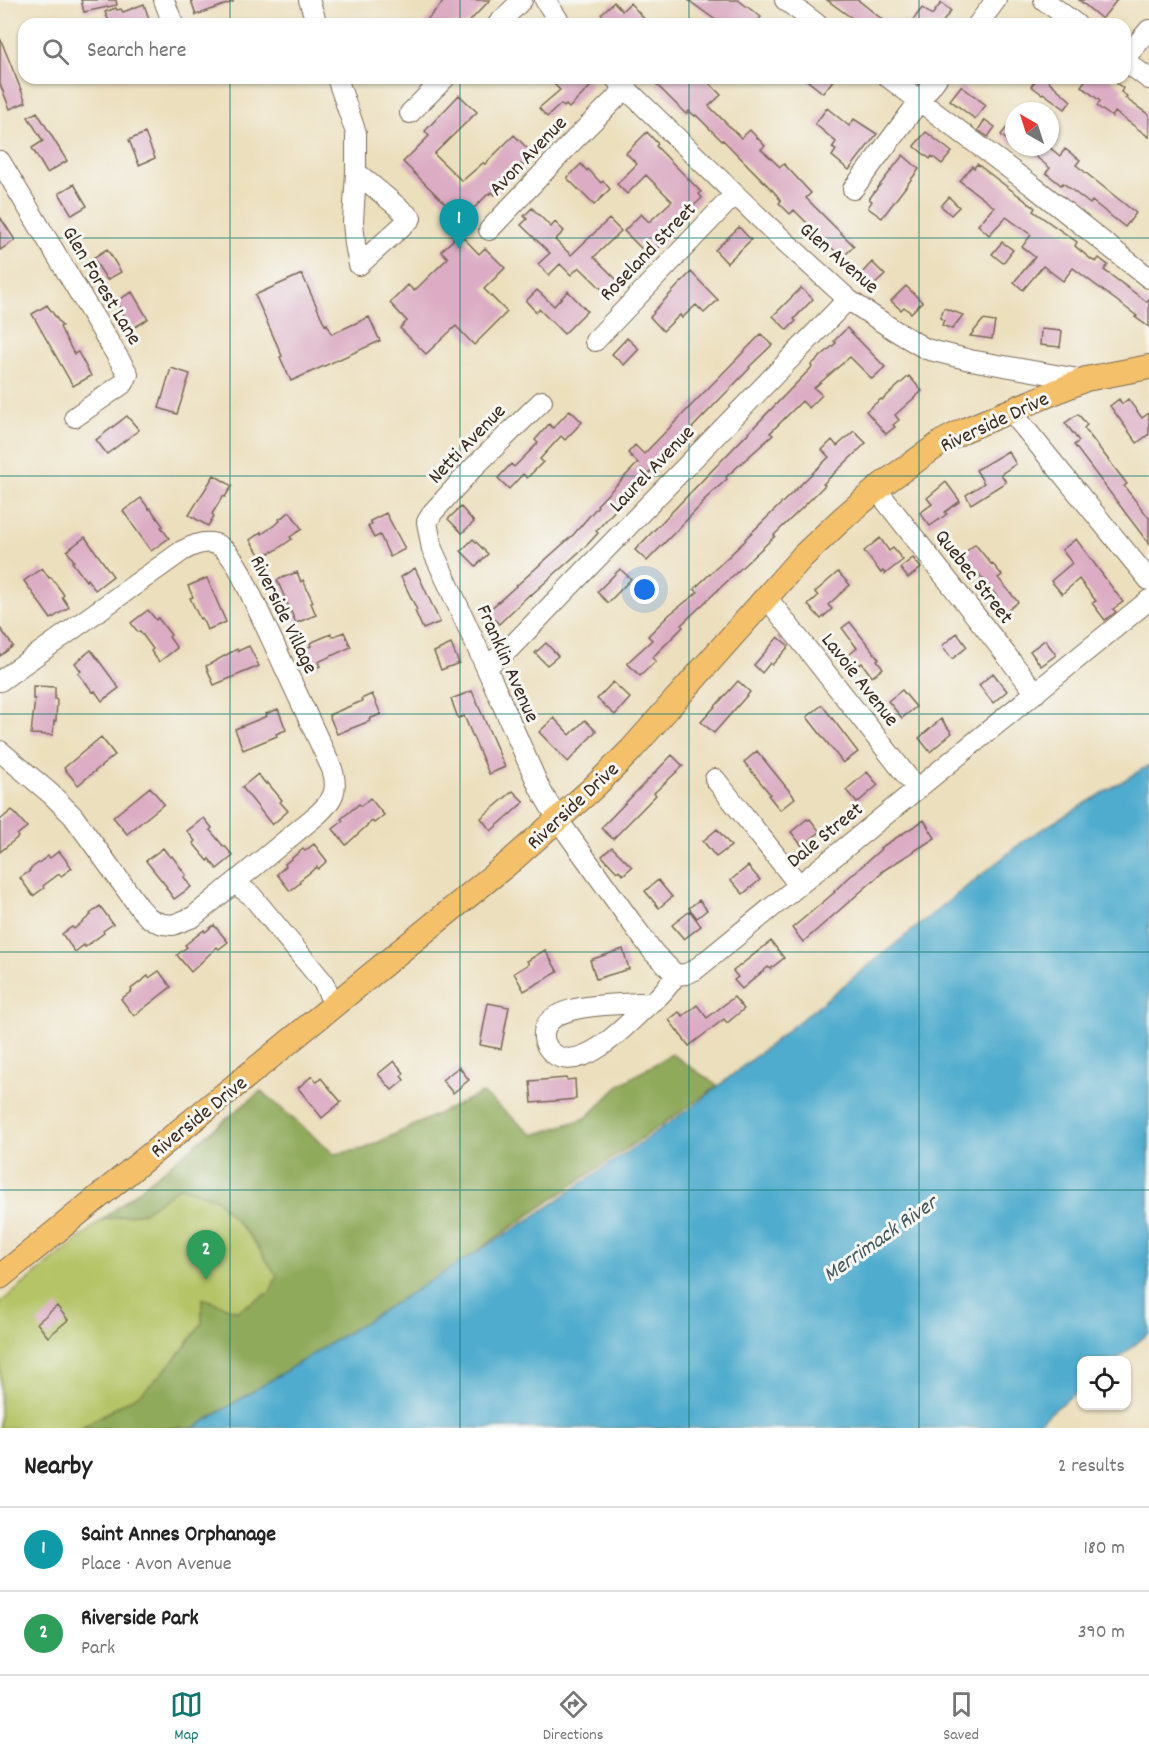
<!DOCTYPE html>
<html lang="en">
<head>
<meta charset="utf-8">
<style>
  :root { --surface:#fff; --page:#f6f6f6; --text:#222; --muted:#767676; --line:#e0e0e0; --accent:#0f766e }
  body { margin:0; font-family:Dekko,sans-serif; background:var(--page); color:var(--text) }
  .controls { position:absolute; right:18px; bottom:18px; display:grid; overflow:hidden; border-radius:12px; box-shadow:0 2px 4px #0004 }
  .controls button { width:54px; height:54px; display:grid; place-items:center; padding:0; border:0; border-bottom:2px solid var(--line); background:var(--surface); color:var(--text); font:30px sans-serif }
  .compass { position:absolute; left:1005px; top:102px; width:54px; height:54px; border-radius:50%; background:var(--surface); box-shadow:0 2px 4px #0004; rotate:321deg }
  .you { position:absolute; left:645px; top:590px; width:21px; height:21px; margin:-15px; border:4px solid #fff; border-radius:50%; background:#1a73e8; box-shadow:0 0 0 9px #1a73e833 }
  .badge { display:grid; place-items:center; width:39px; height:39px; border-radius:50%; background:var(--accent); color:#fff; font-size:20px; font-weight:700 }
  .pin { position:absolute; translate:-50% -50px; filter:drop-shadow(0 2px 3px #0008) }
  .pin::after { content:''; position:absolute; top:32px; width:21px; height:18px; background:inherit; clip-path:polygon(0 0,100% 0,50% 100%) }
  .list { margin:0; padding:0; list-style:none }
  h2 { display:flex; justify-content:space-between; align-items:center; height:78px; margin:0; padding:0 24px; font-size:26px }
  h2 small { font-size:20px; font-weight:400; color:var(--muted) }
  .list li { display:grid; grid-template-columns:39px 1fr auto; gap:18px; align-items:center; box-sizing:border-box; height:84px; padding:0 24px; border-top:2px solid var(--line) }
  .list b { display:block; font-size:22px; white-space:nowrap }
  .list p { margin:0; font-size:20px; white-space:nowrap; color:var(--muted) }
  .list em { font-size:20px; font-style:normal; color:var(--muted) }
  .icon { flex:none; width:33px; height:33px; fill:none; stroke:currentColor; stroke-width:2; stroke-linecap:round; stroke-linejoin:round }
  .map { position:relative; flex:none; width:1149px; height:1428px; overflow:hidden }
  .search { position:absolute; background:var(--surface); box-shadow:0 2px 4px #0004; left:18px; right:18px; top:18px; height:66px; display:flex; align-items:center; gap:15px; box-sizing:border-box; padding:0 21px; border-radius:18px; color:var(--muted); font-size:22px }
  .sheet { height:246px; background:var(--surface) }
  nav { display:flex; justify-content:space-around; align-items:center; box-sizing:border-box; height:84px; border-top:2px solid var(--line); background:var(--surface); font-size:16px; color:var(--muted) }
  nav a { display:grid; justify-items:center; gap:3px }
  nav .on { color:var(--accent) }
  .map>svg:first-child { display:block }
  .green { fill:#b5c466; stroke:#787742; stroke-width:1.5 }
  .forest { fill:#90aa5b; stroke:#666a3c; stroke-width:1.5 }
  .water { fill:#4facce; stroke:#456b76; stroke-width:1.5 }
  .building { fill:#dbacc3 }
  .lines { fill:none; stroke-linecap:round; stroke-linejoin:round }
  .minor-casing { stroke:#796956; stroke-width:22 }
  .major-casing { stroke:#796956; stroke-width:26 }
  .minor { stroke:#fff; stroke-width:20 }
  .major { stroke:#f4c16b; stroke-width:24 }
  .grid { fill:none; stroke:#0f766e; stroke-width:1.5; stroke-opacity:0.55 }
  .labels { text-anchor:middle; stroke-width:6; stroke-linejoin:round; paint-order:stroke }
  .street-label { font-size:21px; fill:#3b2a1e; stroke:#f6f6f2 }
  .water-label { font-size:22px; font-style:italic; fill:#42585c; stroke:#f6f6f2 }
</style>
</head>
<body>
<div class="map">
<svg width="1149" height="1428" viewBox="0 0 1149 1428">
  <rect width="100%" height="100%" fill="#f6f6f2"/>
  <filter id="ink" filterUnits="userSpaceOnUse"><feTurbulence type="fractalNoise" baseFrequency=".0167" numOctaves="2"/><feDisplacementMap in="SourceGraphic" scale="12" xChannelSelector="R" yChannelSelector="G"/><feConvolveMatrix kernelMatrix="1 2 1 2 8 2 1 2 1" color-interpolation-filters="sRGB"/></filter>
  <filter id="wash" filterUnits="userSpaceOnUse"><feTurbulence type="fractalNoise" baseFrequency=".008" numOctaves="4" result="noise"/><feDisplacementMap in="SourceGraphic" scale="24" xChannelSelector="R" yChannelSelector="G"/><feGaussianBlur stdDeviation="1.35" result="paint"/><feColorMatrix in="noise" values="0 0 0 0 0 0 0 0 0 0 0 0 0 0 0 0 0 1.4 0 .05"/><feComposite in="paint" operator="in"/></filter>
  <g filter="url(#wash)">
    <rect width="100%" height="100%" fill="#ecdfbd"/>
    <path class="green" d="M261 1091 414 1256 184 1428H0V1303Z"/>
    <path class="forest" d="M672 1054 718 1086 455 1266 194 1428H80L142 1393 162 1373 183 1349 202 1323V1298L237 1311 270 1292 277 1276 253 1240 216 1199 180 1187 142 1213 102 1220 261 1091 334 1154 364 1149 482 1093 534 1135 586 1118 621 1084Z"/>
    <path class="water" d="M1149 765V1333L1116 1360H1082L1081 1388 1032 1428H194L530 1219 696 1104 1026 839Z"/>
    <g id="blocks">
      <path class="building" d="M81 0H116L117 5 84 12Z
        M191 0H233V2L196 15Z
        M445 0H490L467 24H423Z
        M688 0H738L761 17 755 24H721Z
        M827 0H858L888 24H860Z
        M1079 0H1117L1102 19Z
        M614 2 622 11 630 3 649 24H631L626 19 621 24H610L601 14Z
        M941 3 951 11 942 23 943 24H910L922 8 932 15Z
        M144 4 149 19 146 20 147 24H110L105 12 116 8 117 10 121 9 123 12Z
        M0 38 26 102 10 109 0 84Z
        M548 78H585L592 85 569 108 566 105 564 107 561 104 547 117 539 108 560 90Z
        M662 78H704L721 95 709 106 741 138 750 130 765 146 761 149 780 167 784 164 811 193 806 198 854 246 842 258 794 210 790 214 779 203 781 201 776 194 723 140 722 141 696 115 695 116 689 111 686 114 656 84Z
        M804 78H835L823 93Z
        M1038 78H1045L1071 101 1065 109 1043 93 1042 94 1031 86Z
        M1087 78H1109L1123 88 1121 92 1127 96 1125 98 1149 115V137L1115 112 1112 117 1097 106 1100 101 1081 86Z
        M961 86 986 105 975 119 950 100Z
        M459 95 477 112 434 154 462 181 483 163 485 164 514 135 534 155 523 166 521 164 502 182 505 186 495 195 492 192 490 194 489 193 462 220 403 162 429 136 425 131Z
        M827 108 849 126 854 119 877 134 849 170 832 156 836 150 832 148 836 142 815 124Z
        M37 112 67 161 47 173 32 148 43 141 28 117Z
        M1014 118V146L1001 135Z
        M985 120 995 127 988 137 978 130Z
        M647 132 658 144 656 146 701 192 699 194 702 198 686 213 683 210 660 232 667 240 657 249 655 248 649 253 644 248 642 249 624 231 641 214 649 222 672 201 646 175 627 194 617 184 637 164 626 153Z
        M926 132 952 152 942 164 932 156 930 159 914 146Z
        M145 133 155 158 139 165 129 140Z
        M1042 147H1049L1060 156 1065 149 1080 160 1076 165 1136 213 1125 227 1092 201 1090 204 1063 183 1061 185 1046 173 1050 168 1035 156Z
        M903 155 919 169 882 218 868 208 872 201 869 199Z
        M581 164 587 171 588 169 601 183 603 181 610 189 594 205 567 178Z
        M977 164 1035 208 1033 211 1077 242 1075 246 1092 260 1096 262 1099 258 1108 265 1104 270 1147 302 1149 299V327L1135 317 1137 316 1073 268 1063 281 1043 266 1023 290 1014 282 1035 257 1022 247 1031 235 1006 217 989 235 978 225 994 207 960 181 972 166 974 168Z
        M74 184 87 206 72 215 59 193Z
        M949 197 959 207 951 215 941 206Z
        M532 208 551 227 555 222 564 231 555 240 571 255 609 219 621 231 594 257 623 286 611 298 579 267 571 275 560 264 549 275 538 264 550 253 521 225 527 219 524 216Z
        M0 217 15 240 0 250Z
        M739 227 751 240 727 263 715 250Z
        M455 229 479 254 485 248 505 268 484 289 507 312 474 345 456 326 426 354 400 328 407 321 390 303 408 285 414 291 448 258 441 251 453 240Z
        M1002 242 1013 250 1003 263 992 254Z
        M107 249 121 272 107 280 93 258Z
        M872 262 885 275 872 287 860 275Z
        M691 272 718 300 704 313 696 305 682 318 680 315 663 331 650 317 654 313 653 312Z
        M302 274 325 325 327 324 332 334 369 317 380 341 291 381 280 357 282 356 255 295Z
        M906 286 922 302 911 313 904 307 901 310 891 301Z
        M801 288 813 299 794 319 796 321 787 330 773 316Z
        M537 290 554 306 568 291 587 311 564 334 539 309 536 312 526 301Z
        M132 292 148 319 130 330 123 318 125 317 116 301Z
        M47 305 62 326 60 327 74 354 78 352 91 376 73 386 32 314Z
        M944 308 963 315 952 329 942 325 944 320 940 318Z
        M983 320 995 322 992 339 970 336Z
        M847 328 885 367 872 379 850 357 814 388 822 395 809 408 802 401 770 433 773 435 726 477 727 479 704 500 705 501 647 561 635 550 812 367 811 365 836 343 834 341Z
        M1041 329 1062 331 1060 347 1040 345Z
        M761 334 772 345 749 367 750 368 661 460 596 531 598 533 587 545 531 595 530 594 499 624 487 612 573 535 598 506 597 505 638 463 628 453 635 445 644 454Z
        M627 338 639 349 624 365 612 354Z
        M171 368 190 374 177 414 159 408Z
        M909 376 922 391 895 415 899 420 893 425 895 427 886 434 866 411 881 399 882 400Z
        M1119 399 1122 404 1128 399 1142 418 1149 413V434L1137 443 1110 406Z
        M570 410 582 422 565 440 561 436 540 459 543 462 527 478 523 474 509 489 498 478 511 464 514 467 538 443 535 440 549 424 553 428Z
        M1078 414 1087 425 1084 428 1127 484 1124 486 1149 518V544L1074 445 1079 441 1065 423Z
        M127 416 139 430 107 454 96 440Z
        M854 431 866 443 823 484 825 485 799 511 774 535 775 536 681 625 683 627 652 658 656 661 640 676 627 663 652 640 648 636 670 614 698 592 694 589 746 540 745 539 829 457 822 450 832 440 837 446Z
        M1008 451 1016 464 1001 474 1006 482 971 504 966 495 984 483 976 470Z
        M214 475 232 486 225 497 223 496 212 514 214 516 208 526 189 515Z
        M946 482 960 501 945 512 947 514 930 526 920 513 932 504 927 498Z
        M141 498 149 509 150 508 163 526 161 527 169 538 151 551 123 511Z
        M461 507 474 522 462 533 448 519Z
        M290 512 302 529 290 537 292 539 273 552 272 551 262 559 250 540 261 532 262 534 280 521 279 519Z
        M386 513 405 549 390 557 380 535 374 538 368 526 372 524 370 521Z
        M85 537 113 576 95 590 87 579 86 581 72 562 74 561 67 551Z
        M880 538 889 551 893 548 903 560 885 574 883 571 881 573 864 551Z
        M473 539 488 554 476 566 461 551Z
        M1076 539 1123 602 1113 609 1116 612 1105 620 1092 603 1096 601 1079 579 1062 594 1051 581 1072 563 1062 550Z
        M975 544 991 564 992 563 1002 575 998 578 1018 602 1003 614 992 601 997 597 978 573 976 575 961 556Z
        M913 558 921 568 908 578 900 568Z
        M42 568 49 578 51 577 64 595 62 597 69 607 51 619 24 581Z
        M415 568 440 622 423 629 415 611 417 610 401 577Z
        M620 569 631 579 608 603 597 592Z
        M297 572 301 582 303 580 313 602 311 603 316 615 296 623 277 580Z
        M838 572 850 585 828 605 832 609 821 619 808 605 818 596 815 592Z
        M207 578 226 622 207 630 202 618 200 619 190 598 193 597 188 586Z
        M148 610 156 620 158 618 171 635 169 637 177 648 159 662 151 651 153 649 140 631 138 632 131 623Z
        M850 622 879 659 877 660 883 668 872 677 862 663 857 666 849 655 857 648 842 628Z
        M0 628 13 646 0 656Z
        M344 632 351 647 318 662 320 666 308 671 300 651 311 646 310 643 331 634 332 637Z
        M957 633 967 647 952 659 942 646Z
        M778 637 789 646 772 665 770 663 762 673 754 665Z
        M1045 640 1056 655 1041 666 1030 651Z
        M546 643 558 656 547 665 535 653Z
        M451 644 459 663 441 670 434 652Z
        M249 646 259 666 214 685 206 666 237 649 238 651Z
        M91 650 119 688 102 701 95 691 93 692 78 673 81 671 75 663Z
        M993 673 1007 691 993 703 979 685Z
        M738 681 750 692 714 733 701 722Z
        M613 682 630 698 615 715 597 699Z
        M33 686 55 687V699L57 700 56 721H54L53 735 31 734 35 699H33Z
        M902 690 916 707 902 718 888 701Z
        M472 691 505 767 489 774 464 716 458 718 451 699Z
        M372 694 381 714 369 719 370 721 337 734 329 715 362 701 361 699Z
        M822 705 858 752 843 763 807 717Z
        M278 709 286 730 276 734 277 736 243 750 235 729 267 716 266 714Z
        M554 718 570 735 585 720 596 731 568 762 539 732Z
        M941 719 952 733 930 752 919 738Z
        M101 737 115 755 78 785 64 768Z
        M757 751 795 798 780 810 768 795 770 794 744 762Z
        M672 755 683 766 654 793 656 795 613 839 601 828Z
        M867 772 878 785 857 803 846 790Z
        M258 774 266 784 267 782 282 800 280 802 288 811 272 825 242 787Z
        M150 787 164 804 127 834 113 817Z
        M513 791 524 802 491 831 481 818Z
        M370 798 384 815 374 823 372 821 346 845 333 829 343 821 341 819 359 804 361 806Z
        M12 810 27 827 17 835 18 837 0 852V820Z
        M204 818 212 828 210 830 224 847 225 846 233 856 217 869 209 859 208 861 193 843 195 841 187 831Z
        M807 819 808 820 810 819 820 832 802 846 791 832Z
        M924 820 935 838 881 872 882 873 803 942 792 928 835 892 834 891 881 849 880 848Z
        M717 829 731 846 716 857 703 841Z
        M314 844 327 861 318 869 317 867 299 881 300 883 290 891 277 874 286 866 285 864 303 849 305 851Z
        M612 847 632 867 623 875 619 870 617 872 602 856Z
        M163 848 170 857 172 856 186 875 184 877 191 887 174 899 166 888 167 887 146 861Z
        M59 851 72 868 61 876 59 874 43 886 44 888 33 896 20 878 30 871 29 870 48 856 50 858Z
        M748 866 760 880 743 894 731 880Z
        M658 880 672 897 659 908 645 891Z
        M699 900 707 910 697 918 689 908Z
        M100 906 113 924 103 931 104 933 85 947 84 945 75 952 62 934 72 927 74 929 91 915 90 914Z
        M690 911 701 926 684 939 672 925Z
        M214 925 228 942 219 949 217 947 191 972 177 955 187 947 185 945 204 930 205 932Z
        M771 941 784 958 770 969 768 967 742 989 734 980 738 977 733 971Z
        M623 949 629 969 596 979 590 960Z
        M545 950 558 972 524 991 514 973 529 964 527 961Z
        M159 971 171 987 134 1016 121 999 132 991 131 989 148 976 149 978Z
        M734 997 744 1009 727 1023 724 1019 689 1046 669 1020 679 1012 683 1016 697 1005 707 1018Z
        M488 1003 509 1007 501 1049 480 1045Z
        M394 1061 404 1073 401 1076 404 1080 392 1090 378 1074Z
        M459 1067 469 1080 453 1093 442 1080Z
        M312 1076 317 1082 321 1078 341 1102 322 1118 298 1088Z
        M566 1078 567 1080 575 1079 576 1099 532 1103 530 1081Z
        M57 1306 68 1320 48 1337 37 1323Z"/>
    </g>
  </g>
  <g filter="url(#ink)">
    <use href="#blocks" fill-opacity="0" stroke="#796956" stroke-width="1.5"/>
    <g class="lines">
      <g class="minor-casing">
        <path id="minor" d="M164 0 173 24
          M309 0 317 24
          M545 0 561 24
          M785 0 817 24
          M1044 0 1076 24
          M498 24 522 0
          M978 24 996 0
          M1125 58 1149 30
          M1125 61 1149 79
          M337 78 356 133V172L353 222 355 244 359 265 411 218 356 172
          M615 78 769 227 849 300 894 330 926 349 970 360 1084 380
          M889 78 1034 187 1149 278
          M410 113 445 78
          M0 161 128 374 124 383 75 417
          M853 189 937 78
          M489 230 575 139 626 88
          M595 341 735 194
          M542 401 472 469 433 512 427 522 432 549 486 667 540 789 558 820 629 919 654 953 676 975 686 974 695 970 1149 600
          M1010 410 1149 580
          M877 490 1036 693
          M767 598 917 789
          M486 667 510 648 848 299
          M0 681 182 551C211 535 223 542 239 569L332 769C339 790 333 800 318 814L193 917 173 925 163 924 154 921 148 917 139 907 73 816 51 794 0 751
          M715 779 799 885
          M234 883 251 895 323 982 334 1005
          M651 1002C631 1020 587 1071 557 1056 550 1052 545 1045 544 1038 540 1002 615 1005 638 1003 641 1003 648 1004 651 1002 659 999 671 982 676 975"/>
      </g>
      <g class="major-casing">
        <path id="major" d="M0 1277 511 861 593 788 631 750 803 556 842 519 883 484 942 442 965 430 1086 379 1149 367"/>
      </g>
      <use href="#minor" class="minor"/>
      <use href="#major" class="major"/>
    </g>
  </g>
  <path class="grid" d="M230 0V24M460 0V24M689 0V24M919 0V24M230 78V1428M460 78V1428M689 78V1428M919 78V1428M0 238H1149M0 476H1149M0 714H1149M0 952H1149M0 1190H1149"/>
  <g class="labels">
    <g class="street-label">
      <text transform="translate(527 155) rotate(-46)" y="7">Avon Avenue</text>
      <text transform="translate(647 251) rotate(-46)" y="7">Roseland Street</text>
      <text transform="translate(840 257) rotate(41)" y="7">Glen Avenue</text>
      <text transform="translate(103 285) rotate(59)" y="7">Glen Forest Lane</text>
      <text transform="translate(994 421) rotate(-25)" y="7">Riverside Drive</text>
      <text transform="translate(466 443) rotate(-46)" y="7">Netti Avenue</text>
      <text transform="translate(651 468) rotate(-46)" y="7">Laurel Avenue</text>
      <text transform="translate(975 576) rotate(52)" y="7">Quebec Street</text>
      <text transform="translate(285 614) rotate(64)" y="7">Riverside Village</text>
      <text transform="translate(509 663) rotate(66)" y="7">Franklin Avenue</text>
      <text transform="translate(861 679) rotate(52)" y="7">Lavoie Avenue</text>
      <text transform="translate(572 805) rotate(-43)" y="7">Riverside Drive</text>
      <text transform="translate(824 834) rotate(-39)" y="7">Dale Street</text>
      <text transform="translate(198 1116) rotate(-39)" y="7">Riverside Drive</text>
    </g>
    <g class="water-label">
      <text transform="translate(879 1237) rotate(-35)" y="8">Merrimack River</text>
    </g>
  </g>
</svg>
<div class="controls">
<button><svg class="icon" aria-label="locate" viewBox="0 0 24 24"><circle cx="12" cy="12" r="6"/><path d="M12 2v4M12 18v4M2 12h4M18 12h4"/></svg></button>
</div>
<svg class="compass" viewBox="-18 -18 36 36"><path d="M0-13l5 13h-10z" fill="#e53935"/><path d="M0 13l5-13h-10z" fill="#767676"/></svg>
<div class="you"></div>
<div class="pin badge" style="left:459px;top:249px;background:#0f9aa8">1</div>
<div class="pin badge" style="left:206px;top:1280px;background:#2e9e5b">2</div>
<div class="search"><svg class="icon" aria-label="search" viewBox="0 0 24 24"><circle cx="10" cy="10" r="6"/><path d="M15 15l6 6"/></svg>Search here</div>
</div>
<section class="sheet">
<h2>Nearby<small>2 results</small></h2>
<ul class="list">
<li><span class="badge" style="background:#0f9aa8">1</span><div><b>Saint Annes Orphanage</b><p>Place · Avon Avenue</p></div><em>180 m</em></li>
<li><span class="badge" style="background:#2e9e5b">2</span><div><b>Riverside Park</b><p>Park</p></div><em>390 m</em></li>
</ul>
</section>
<nav>
<a class="on"><svg class="icon" aria-label="map" viewBox="0 0 24 24"><path d="M3 6l6-2 6 2 6-2v14l-6 2-6-2-6 2zM9 4v14M15 6v14"/></svg>Map</a>
<a><svg class="icon" aria-label="directions" viewBox="0 0 24 24"><path d="M12 3l9 9-9 9-9-9zM9 14v-3h6M13 9l2 2-2 2"/></svg>Directions</a>
<a><svg class="icon" aria-label="saved" viewBox="0 0 24 24"><path d="M7 4h10v16l-5-4-5 4z"/></svg>Saved</a>
</nav>
</body>
</html>
